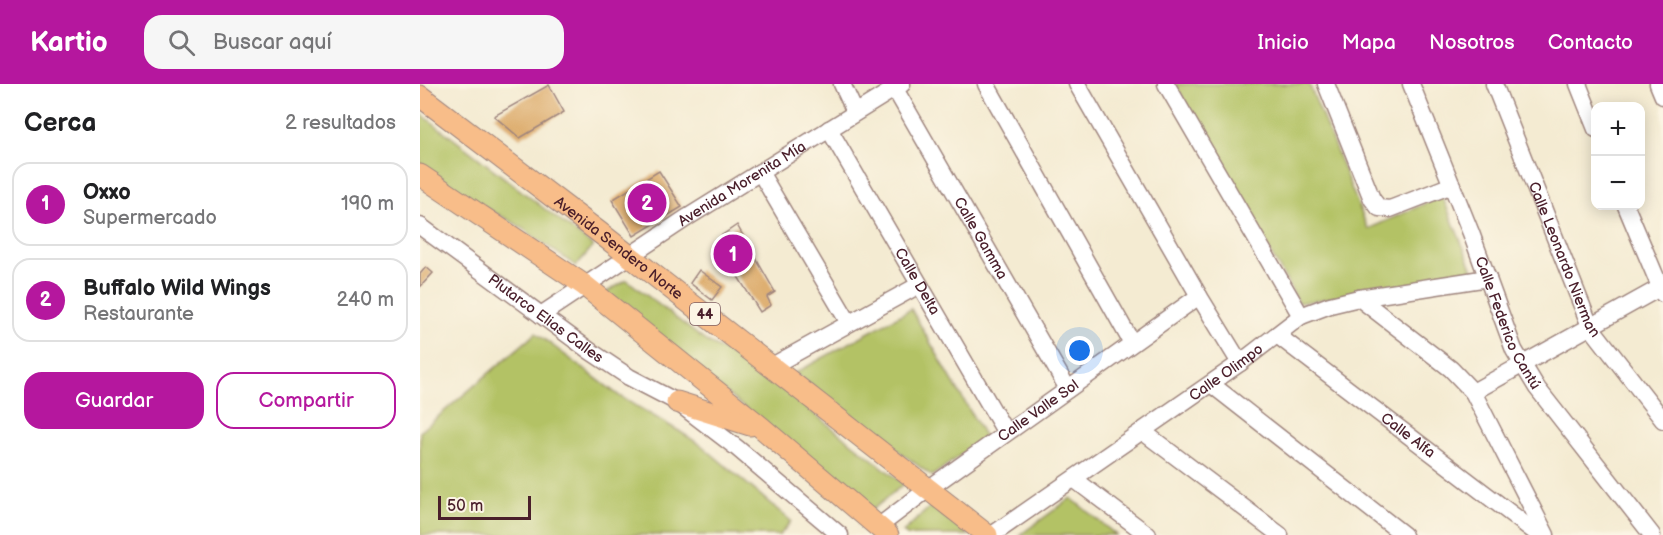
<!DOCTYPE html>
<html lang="es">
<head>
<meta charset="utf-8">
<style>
  :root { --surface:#fff; --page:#f6f6f6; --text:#202124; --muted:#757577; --line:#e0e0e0; --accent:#b5179e }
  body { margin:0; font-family:"Balsamiq Sans",sans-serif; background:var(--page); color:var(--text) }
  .controls { position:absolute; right:18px; top:18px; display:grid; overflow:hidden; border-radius:12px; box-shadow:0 3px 15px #0003 }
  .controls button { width:54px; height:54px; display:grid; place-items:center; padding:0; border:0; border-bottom:2px solid var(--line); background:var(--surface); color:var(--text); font:30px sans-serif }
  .scale { position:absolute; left:18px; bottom:15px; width:93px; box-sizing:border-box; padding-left:6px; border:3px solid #4a1f2b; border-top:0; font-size:16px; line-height:21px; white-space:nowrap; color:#4a1f2b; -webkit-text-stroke:4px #fcf5e5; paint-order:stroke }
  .you { position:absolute; left:660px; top:267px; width:21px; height:21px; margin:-15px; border:4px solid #fff; border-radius:50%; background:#1a73e8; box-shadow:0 0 0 9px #1a73e833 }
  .badge { display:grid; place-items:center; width:39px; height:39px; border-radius:50%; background:var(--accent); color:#fff; font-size:20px; font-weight:700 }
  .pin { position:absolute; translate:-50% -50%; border:3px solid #fff; box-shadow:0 2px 6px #0006 }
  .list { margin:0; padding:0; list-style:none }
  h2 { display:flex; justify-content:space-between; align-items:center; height:78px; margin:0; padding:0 24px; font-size:26px }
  h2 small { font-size:20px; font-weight:400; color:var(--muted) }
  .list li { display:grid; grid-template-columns:39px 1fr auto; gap:18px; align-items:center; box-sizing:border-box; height:84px; margin:0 12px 12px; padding:0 12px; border:2px solid var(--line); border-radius:18px }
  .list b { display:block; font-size:22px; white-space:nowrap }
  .list p { margin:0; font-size:20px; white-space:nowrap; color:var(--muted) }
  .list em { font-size:20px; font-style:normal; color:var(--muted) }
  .actions { display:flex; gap:12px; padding:18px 24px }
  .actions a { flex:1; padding:14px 0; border:2px solid var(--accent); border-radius:18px; text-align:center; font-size:21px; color:var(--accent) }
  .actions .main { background:var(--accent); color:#fff }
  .icon { flex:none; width:33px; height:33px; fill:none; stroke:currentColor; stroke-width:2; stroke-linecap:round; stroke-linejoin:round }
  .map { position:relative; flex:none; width:1243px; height:451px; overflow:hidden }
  header { display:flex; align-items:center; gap:36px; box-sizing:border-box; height:84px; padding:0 30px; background:var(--accent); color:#fff }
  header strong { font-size:28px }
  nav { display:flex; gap:33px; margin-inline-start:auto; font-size:21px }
  .search { width:420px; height:54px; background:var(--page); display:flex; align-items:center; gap:15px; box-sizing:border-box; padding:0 21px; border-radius:18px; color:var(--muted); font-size:22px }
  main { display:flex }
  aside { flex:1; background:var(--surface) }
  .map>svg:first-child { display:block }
  .green { fill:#b3c265; stroke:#7e7048; stroke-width:1.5 }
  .building { fill:#deaf71 }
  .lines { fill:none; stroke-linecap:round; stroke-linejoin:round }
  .minor-casing { stroke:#9f857e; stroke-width:19 }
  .major-casing { stroke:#9f857e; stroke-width:23 }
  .minor { stroke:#fff; stroke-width:16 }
  .major { stroke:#f8bd89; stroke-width:21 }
  .labels { text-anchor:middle; stroke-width:5; stroke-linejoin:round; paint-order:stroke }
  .shield { fill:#fcf5e5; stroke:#7f5f63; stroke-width:1.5 }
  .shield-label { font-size:14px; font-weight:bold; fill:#4a1f2b }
  .street-label { font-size:15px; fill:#4a1f2b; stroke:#fcf5e5 }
</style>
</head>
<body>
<header>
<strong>Kartio</strong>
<div class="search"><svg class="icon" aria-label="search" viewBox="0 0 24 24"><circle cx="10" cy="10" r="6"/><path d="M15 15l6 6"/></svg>Buscar aquí</div>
<nav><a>Inicio</a><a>Mapa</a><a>Nosotros</a><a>Contacto</a></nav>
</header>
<main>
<aside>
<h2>Cerca<small>2 resultados</small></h2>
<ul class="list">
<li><span class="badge">1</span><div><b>Oxxo</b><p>Supermercado</p></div><em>190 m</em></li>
<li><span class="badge">2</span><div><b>Buffalo Wild Wings</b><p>Restaurante</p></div><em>240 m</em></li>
</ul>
<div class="actions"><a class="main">Guardar</a><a>Compartir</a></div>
</aside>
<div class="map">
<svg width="1243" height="451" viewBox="0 0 1243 451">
  <rect width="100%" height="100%" fill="#fcf5e5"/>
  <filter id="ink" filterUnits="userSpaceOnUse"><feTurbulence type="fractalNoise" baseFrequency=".0167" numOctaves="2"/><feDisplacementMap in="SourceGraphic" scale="12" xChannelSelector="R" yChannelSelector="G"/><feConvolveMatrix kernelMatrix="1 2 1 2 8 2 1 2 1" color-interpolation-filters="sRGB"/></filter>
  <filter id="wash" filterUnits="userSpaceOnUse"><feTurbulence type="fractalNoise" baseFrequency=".008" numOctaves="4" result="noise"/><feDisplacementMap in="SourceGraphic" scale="24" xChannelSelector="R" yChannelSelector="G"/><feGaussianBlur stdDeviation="1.35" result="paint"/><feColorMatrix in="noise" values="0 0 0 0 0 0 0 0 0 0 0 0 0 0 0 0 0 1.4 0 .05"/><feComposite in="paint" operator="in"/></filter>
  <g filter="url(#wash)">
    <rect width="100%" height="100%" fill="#f4ebd2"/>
    <path class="green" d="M755 0H889L948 145 1022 112 1055 191 879 219Z
      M0 29 173 162 156 182 96 140 57 119 0 79Z
      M207 196 287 258 333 282 484 400 452 426 183 210Z
      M491 225 565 353 512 392 375 289Z
      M116 249 201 313 259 347 281 361 371 437 360 451H0V348Z
      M651 414 696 451H600Z
      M511 422 549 451H487L483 448Z"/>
    <g id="blocks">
      <path class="building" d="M129 1 144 28 100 54 74 32Z
        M239 87 262 123 214 152 192 116Z
        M317 141 355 208 347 213 351 221 340 228 299 162 301 152Z
        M6 183 13 189 0 203V190Z
        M279 186 302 203 292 216 270 199Z"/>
    </g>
  </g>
  <g filter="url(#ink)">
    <use href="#blocks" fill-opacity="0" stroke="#9f857e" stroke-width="1.5"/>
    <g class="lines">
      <g class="minor-casing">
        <g id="minor">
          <path d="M422 0 435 28"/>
          <path d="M566 0 712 259"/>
          <path d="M657 0 779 212 820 279"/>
          <path d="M746 0 881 232"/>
          <path d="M906 0 952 115 959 124 970 125 1032 101"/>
          <path id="s1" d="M991 0 1051 149 1094 266 1117 304 1232 451"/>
          <path id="s2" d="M1074 0 1170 242 1243 336"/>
          <path d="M1158 0 1176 45"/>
          <path d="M1238 0 1243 12"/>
          <path id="s3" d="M475 5 648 305"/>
          <path id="s4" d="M409 45 586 349"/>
          <path d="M340 88 429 239"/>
          <path d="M1206 122 1243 210"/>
          <path id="s5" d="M0 142 170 267 209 293 257 318 317 364 420 451"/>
          <path d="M939 214 1031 285 1053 308 1126 451"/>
          <path id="s6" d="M121 231 268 133 482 0"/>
          <path id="s7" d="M857 251 1119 451"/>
          <path d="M352 282 499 201"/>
          <path d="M791 300 984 451"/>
          <path d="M1053 308 1243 202"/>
          <path d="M722 347 860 451"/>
          <path d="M654 395 728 451"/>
          <path id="s8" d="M458 443 508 405 779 212"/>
          <path id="s9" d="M572 451 820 279 881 232 910 221 939 214 1068 194"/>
        </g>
      </g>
      <g class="major-casing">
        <g id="major">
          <path id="s10" d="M0 12 184 152 567 451"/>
          <path d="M0 91 164 201 342 344 468 451"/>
          <path d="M257 318 330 341"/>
        </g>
      </g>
      <use href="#minor" class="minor"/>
      <use href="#major" class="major"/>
    </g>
  </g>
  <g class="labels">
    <rect class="shield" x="270" y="219" width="30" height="22" rx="4.5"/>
    <g class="shield-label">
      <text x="285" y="235">44</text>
    </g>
    <g class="street-label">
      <text dy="5" stroke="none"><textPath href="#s6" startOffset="240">Avenida Morenita Mía</textPath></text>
      <text dy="5" stroke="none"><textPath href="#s3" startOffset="172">Calle Gamma</textPath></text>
      <text dy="5" stroke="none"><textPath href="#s10" startOffset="250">Avenida Sendero Norte</textPath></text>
      <text dy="5" stroke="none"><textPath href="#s2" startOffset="189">Calle Leonardo Nierman</textPath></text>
      <text dy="5" stroke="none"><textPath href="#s4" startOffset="176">Calle Delta</textPath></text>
      <text dy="5" stroke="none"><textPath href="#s5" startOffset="156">Plutarco Elias Calles</textPath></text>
      <text dy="5" stroke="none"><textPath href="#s1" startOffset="258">Calle Federico Cantú</textPath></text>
      <text dy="5" stroke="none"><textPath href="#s9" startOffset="285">Calle Olimpo</textPath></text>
      <text dy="5" stroke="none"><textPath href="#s8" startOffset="198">Calle Valle Sol</textPath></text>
      <text dy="5" stroke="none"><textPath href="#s7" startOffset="165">Calle Alfa</textPath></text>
    </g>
  </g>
</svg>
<div class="controls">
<button>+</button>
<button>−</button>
</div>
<div class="scale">50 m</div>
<div class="you"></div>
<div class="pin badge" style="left:313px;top:170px">1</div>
<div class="pin badge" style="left:227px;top:119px">2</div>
</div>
</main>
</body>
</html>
